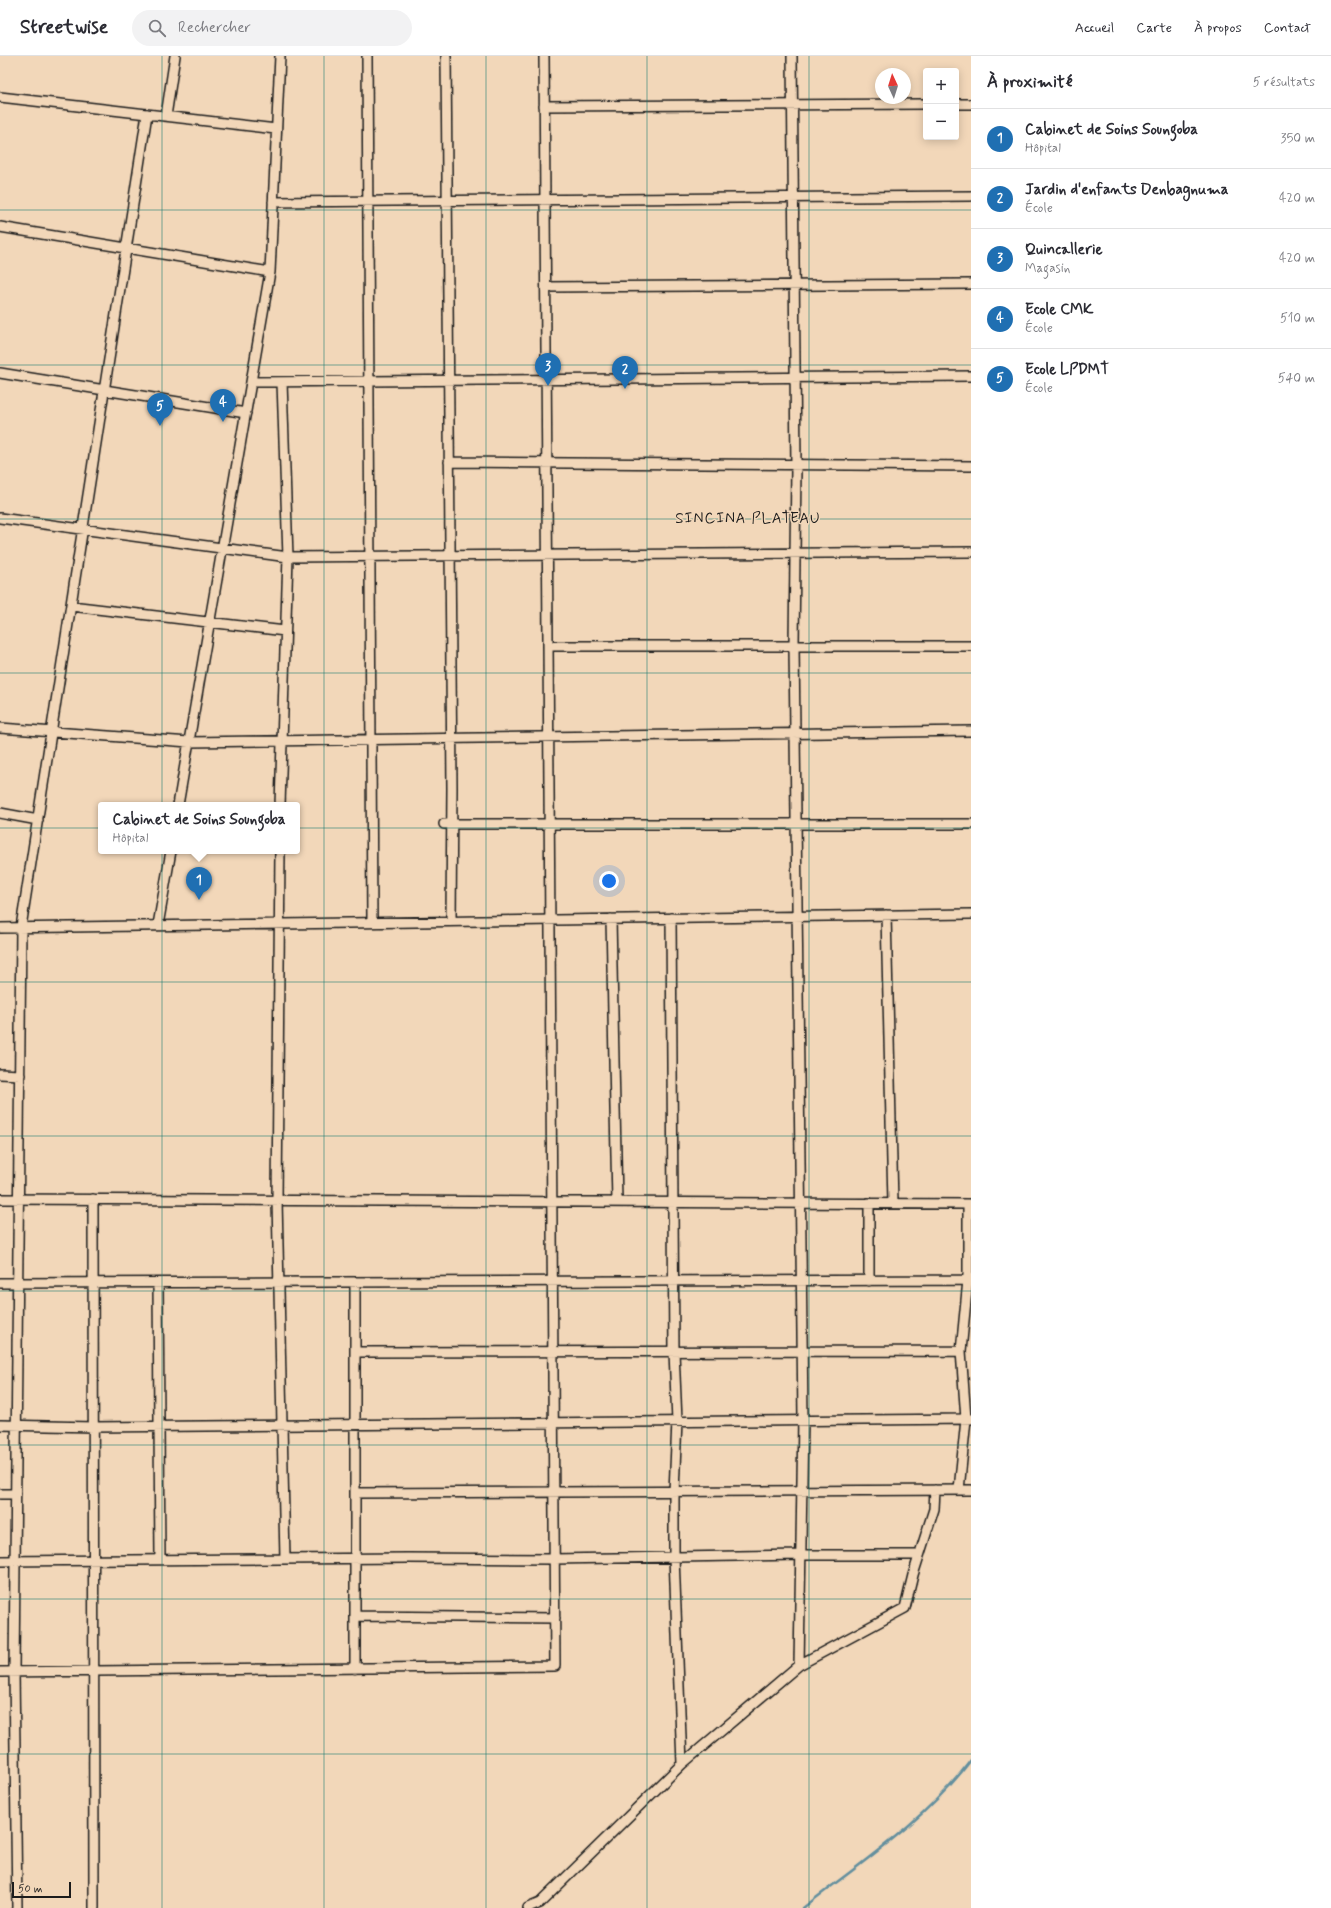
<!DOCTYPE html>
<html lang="fr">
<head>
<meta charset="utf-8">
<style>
  :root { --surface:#fff; --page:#f2f2f3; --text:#2b2b33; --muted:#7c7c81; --line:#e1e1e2; --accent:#1f6fb2 }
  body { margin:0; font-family:Mynerve,sans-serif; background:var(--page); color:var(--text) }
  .controls { position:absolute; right:12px; top:12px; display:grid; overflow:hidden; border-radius:4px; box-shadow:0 2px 10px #0003 }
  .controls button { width:36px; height:36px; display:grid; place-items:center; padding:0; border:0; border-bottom:1px solid var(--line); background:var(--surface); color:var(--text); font:20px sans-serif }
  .compass { position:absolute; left:875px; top:12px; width:36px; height:36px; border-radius:50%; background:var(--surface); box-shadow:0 2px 10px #0003; rotate:356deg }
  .scale { position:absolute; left:12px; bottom:10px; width:59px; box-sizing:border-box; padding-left:4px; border:2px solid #1c1c1c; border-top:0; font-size:11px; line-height:14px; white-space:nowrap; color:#1c1c1c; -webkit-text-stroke:3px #f2d7b9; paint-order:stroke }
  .you { position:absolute; left:609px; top:825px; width:14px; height:14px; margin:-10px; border:3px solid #fff; border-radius:50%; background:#1a73e8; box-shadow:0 0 0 6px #1a73e833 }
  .badge { display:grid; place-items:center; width:26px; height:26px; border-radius:50%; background:var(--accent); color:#fff; font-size:13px; font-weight:700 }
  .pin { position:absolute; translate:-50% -33px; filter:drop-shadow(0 1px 2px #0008) }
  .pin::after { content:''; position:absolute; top:21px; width:14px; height:12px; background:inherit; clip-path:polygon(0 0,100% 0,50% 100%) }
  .popup { position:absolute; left:98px; top:746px; width:202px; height:52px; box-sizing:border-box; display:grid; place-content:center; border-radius:4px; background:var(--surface); filter:drop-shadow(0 1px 3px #0005); font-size:13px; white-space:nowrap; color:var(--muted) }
  .popup b { font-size:15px; color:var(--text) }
  .popup::after { content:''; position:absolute; left:50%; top:100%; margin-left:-8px; border:8px solid transparent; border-top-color:var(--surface) }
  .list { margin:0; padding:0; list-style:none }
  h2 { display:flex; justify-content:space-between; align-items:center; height:52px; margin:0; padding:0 16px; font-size:17px }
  h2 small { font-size:13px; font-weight:400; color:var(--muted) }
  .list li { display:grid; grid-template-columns:26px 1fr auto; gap:12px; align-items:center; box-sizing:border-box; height:60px; padding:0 16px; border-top:1px solid var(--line) }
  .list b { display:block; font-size:15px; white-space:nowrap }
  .list p { margin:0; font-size:13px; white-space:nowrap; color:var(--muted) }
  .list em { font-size:13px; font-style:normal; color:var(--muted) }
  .icon { flex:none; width:22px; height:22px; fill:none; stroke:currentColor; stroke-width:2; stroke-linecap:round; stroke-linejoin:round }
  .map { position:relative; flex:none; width:971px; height:1852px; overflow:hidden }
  header { display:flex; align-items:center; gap:24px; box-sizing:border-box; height:56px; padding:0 20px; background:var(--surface); border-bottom:1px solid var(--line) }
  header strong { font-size:19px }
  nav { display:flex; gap:22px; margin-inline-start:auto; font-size:14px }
  .search { width:280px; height:36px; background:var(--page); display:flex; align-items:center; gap:10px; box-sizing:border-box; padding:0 14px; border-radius:22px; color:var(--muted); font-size:15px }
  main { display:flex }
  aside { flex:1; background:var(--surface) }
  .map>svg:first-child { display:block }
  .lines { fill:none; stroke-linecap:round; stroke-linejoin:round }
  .stream { stroke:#638f9e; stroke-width:2.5 }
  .street-casing { stroke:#1c1c1c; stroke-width:12 }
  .street { stroke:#f2d7b9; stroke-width:9 }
  .grid { fill:none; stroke:#0f766e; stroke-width:1; stroke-opacity:0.55 }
  .labels { text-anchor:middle; stroke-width:3; stroke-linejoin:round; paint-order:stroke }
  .quarter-label { font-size:15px; letter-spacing:1px; fill:#1c1c1c; stroke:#f2d7b9 }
</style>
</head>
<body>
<header>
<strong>Streetwise</strong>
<div class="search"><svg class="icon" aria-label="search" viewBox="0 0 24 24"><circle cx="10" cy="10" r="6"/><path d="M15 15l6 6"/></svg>Rechercher</div>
<nav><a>Accueil</a><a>Carte</a><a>À propos</a><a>Contact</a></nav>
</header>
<main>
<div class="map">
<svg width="971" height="1852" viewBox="0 0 971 1852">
  <rect width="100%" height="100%" fill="#f2d7b9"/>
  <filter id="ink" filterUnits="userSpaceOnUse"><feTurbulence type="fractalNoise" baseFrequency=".025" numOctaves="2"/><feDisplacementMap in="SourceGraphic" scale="8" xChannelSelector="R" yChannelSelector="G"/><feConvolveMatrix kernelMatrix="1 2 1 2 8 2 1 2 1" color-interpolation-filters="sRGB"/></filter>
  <g filter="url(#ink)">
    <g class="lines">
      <path class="stream" d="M803 1852C862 1806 926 1764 971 1704"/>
      <g class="street-casing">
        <path id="street" d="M367 0 372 866
          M446 0 452 732 451 865
          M792 0 796 410 794 590 803 1363 799 1609
          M0 41 276 73
          M956 48H971
          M544 50 926 48
          M166 60 175 0
          M273 146 971 140
          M0 171 270 216
          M546 231 971 228
          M0 317 246 357
          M251 326 971 320
          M449 406 971 410
          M0 462 288 501 971 496
          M71 550 285 575
          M548 590H971
          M0 672 189 686 971 675
          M178 749 270 216 280 0
          M280 749 288 501 282 326
          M0 757 38 764
          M444 768H971
          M280 795 277 1144 285 1503
          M886 859 893 1147
          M671 862 674 1296 677 1365 674 1436V1501L682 1708
          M611 863 617 1146
          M158 869 171 795
          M0 872 971 858
          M0 1018 20 1019
          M0 1143 971 1148
          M93 1143 94 1852
          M869 1225V1147
          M355 1226V1613
          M0 1227 971 1224
          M158 1227 160 1504
          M355 1296 961 1295
          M0 1369 94 1371 971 1363
          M959 1434 966 1363 961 1295 968 1224V1148
          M356 1437 971 1434
          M0 1438H16
          M0 1505 408 1502 554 1503 801 1499H919
          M356 1560 555 1562
          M0 1616 555 1610 544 0
          M17 1852 14 1616 21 871 147 58
          M528 1852 540 1847 682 1708 799 1609 905 1552 913 1519 934 1453 935 1434"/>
      </g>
      <use href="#street" class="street"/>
    </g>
  </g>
  <path class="grid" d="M162 0V1852M324 0V1852M486 0V1852M647 0V1852M809 0V1852M0 154H971M0 309H971M0 463H971M0 617H971M0 772H971M0 926H971M0 1080H971M0 1235H971M0 1389H971M0 1543H971M0 1698H971"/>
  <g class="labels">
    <g class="quarter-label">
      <text x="748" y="467">SINCINA PLATEAU</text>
    </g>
  </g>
</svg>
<div class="controls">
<button>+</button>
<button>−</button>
</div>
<svg class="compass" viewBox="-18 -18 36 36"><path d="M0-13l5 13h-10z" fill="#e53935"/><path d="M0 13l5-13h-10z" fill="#7c7c81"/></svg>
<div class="scale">50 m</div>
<div class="you"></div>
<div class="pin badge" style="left:199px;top:844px">1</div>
<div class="popup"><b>Cabinet de Soins Soungoba</b>Hôpital</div>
<div class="pin badge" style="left:625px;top:333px">2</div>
<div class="pin badge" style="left:548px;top:330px">3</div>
<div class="pin badge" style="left:223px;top:366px">4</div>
<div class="pin badge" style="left:160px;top:370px">5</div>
</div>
<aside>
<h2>À proximité<small>5 résultats</small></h2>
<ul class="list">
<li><span class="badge">1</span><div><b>Cabinet de Soins Soungoba</b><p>Hôpital</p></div><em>350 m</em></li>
<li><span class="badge">2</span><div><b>Jardin d'enfants Denbagnuma</b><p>École</p></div><em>420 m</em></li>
<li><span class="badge">3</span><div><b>Quincallerie</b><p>Magasin</p></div><em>420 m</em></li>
<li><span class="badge">4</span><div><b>Ecole CMK</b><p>École</p></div><em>510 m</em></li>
<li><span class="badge">5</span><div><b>Ecole LPDMT</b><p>École</p></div><em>540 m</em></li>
</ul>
</aside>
</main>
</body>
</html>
